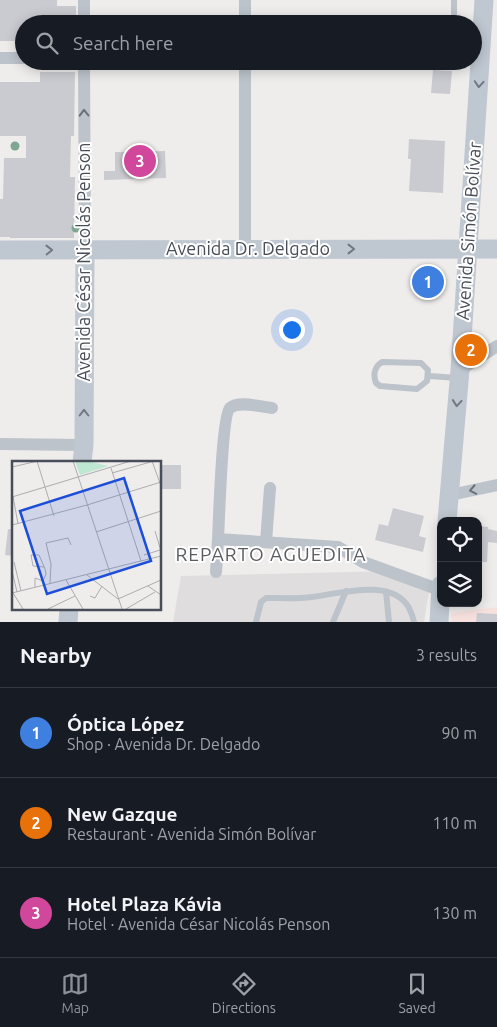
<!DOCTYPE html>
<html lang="en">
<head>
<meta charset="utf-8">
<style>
  :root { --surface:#171b24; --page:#20242c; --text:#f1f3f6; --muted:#9ea1a6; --line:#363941; --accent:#8c9099 }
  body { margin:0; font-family:Ubuntu,sans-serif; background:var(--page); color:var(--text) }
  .controls { position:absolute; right:15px; bottom:15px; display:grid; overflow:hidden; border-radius:10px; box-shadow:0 2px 12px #0003 }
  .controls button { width:45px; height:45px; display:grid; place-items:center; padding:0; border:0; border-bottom:1px solid var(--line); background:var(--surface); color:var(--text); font:25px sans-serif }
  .you { position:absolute; left:291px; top:329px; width:18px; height:18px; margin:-12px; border:4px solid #fff; border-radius:50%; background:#1a73e8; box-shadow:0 0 0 8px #1a73e833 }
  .badge { display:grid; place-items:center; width:32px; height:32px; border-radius:50%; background:var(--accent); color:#fff; font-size:16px; font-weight:700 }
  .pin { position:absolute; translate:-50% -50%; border:2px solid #fff; box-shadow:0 1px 5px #0006 }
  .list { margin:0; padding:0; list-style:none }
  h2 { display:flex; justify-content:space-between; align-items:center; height:65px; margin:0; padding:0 20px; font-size:21px }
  h2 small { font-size:16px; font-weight:400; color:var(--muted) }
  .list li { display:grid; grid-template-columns:32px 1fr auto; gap:15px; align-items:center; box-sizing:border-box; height:90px; padding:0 20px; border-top:1px solid var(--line) }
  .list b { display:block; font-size:19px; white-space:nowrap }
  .list p { margin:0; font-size:16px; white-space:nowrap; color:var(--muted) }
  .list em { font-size:16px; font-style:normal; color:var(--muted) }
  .icon { flex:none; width:28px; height:28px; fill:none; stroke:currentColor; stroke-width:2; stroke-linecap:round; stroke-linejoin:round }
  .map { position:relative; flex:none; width:497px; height:622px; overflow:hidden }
  .search { position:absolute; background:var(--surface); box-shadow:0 2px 12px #0003; left:15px; right:15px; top:15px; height:55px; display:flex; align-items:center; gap:12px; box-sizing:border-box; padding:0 18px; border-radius:28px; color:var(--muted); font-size:19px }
  .sheet { height:335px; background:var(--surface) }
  nav { display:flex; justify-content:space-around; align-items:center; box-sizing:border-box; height:70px; border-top:1px solid var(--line); background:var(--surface); font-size:14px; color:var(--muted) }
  nav a { display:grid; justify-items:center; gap:2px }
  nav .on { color:var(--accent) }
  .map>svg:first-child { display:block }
  .education { fill:#dfdddd }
  .medical { fill:#f7e1de }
  .building { fill:#cacbd0 }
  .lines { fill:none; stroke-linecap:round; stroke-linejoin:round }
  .service { stroke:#bcc3ca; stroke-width:6 }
  .minor { stroke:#bcc3ca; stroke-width:12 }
  .secondary { stroke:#bfc7d1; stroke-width:19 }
  .tree { fill:#7ea793 }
  .oneway { stroke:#717882 }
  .oneway2 { stroke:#6a717a }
  .labels { text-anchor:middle; stroke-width:4; stroke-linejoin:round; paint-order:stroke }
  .street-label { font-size:18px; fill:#474e57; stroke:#fff }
  .neighbourhood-label { font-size:19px; letter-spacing:1px; fill:#5a5c60; stroke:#fff }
  .inset-road { fill:none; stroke:#acadb0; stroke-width:1 }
  .view { fill:#1d4ed8; fill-opacity:0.15; stroke:#1d4ed8; stroke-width:2.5 }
  .inset-edge { fill:none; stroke:#474e57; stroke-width:2.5 }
</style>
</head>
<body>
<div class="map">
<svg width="497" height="622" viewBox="0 0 497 622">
  <rect width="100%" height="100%" fill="#efecec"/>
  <path class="education" d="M394 571 429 590 424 622H173L181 576Z"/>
  <path class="medical" d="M497 607V622H451V613Z"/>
  <path class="building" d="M0 0H57V6H76V24H24V41H0Z
    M433 70 452 71 450 94 431 93Z
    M40 72H75L74 136H71L70 177H75L74 238H10V237H0V199H3L4 158H26V136H0V82H40Z
    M409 139 445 141 443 193 409 191 411 159H408Z
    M165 151 166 178 104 180V171H115V152Z
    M160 465H181V489H160Z
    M393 508 424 516 419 536 426 538 423 552 375 540 379 524 388 526Z
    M478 526 488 527V529L497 531V543L488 542 487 562H478Z
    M8 529 14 530V556L5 555Z
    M477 613 497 614V622H476Z"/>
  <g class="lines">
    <path class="service" d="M454 24V0
      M382 362 421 363 428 370 427 381 417 389 380 386 376 383C373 375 374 367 382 362Z
      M429 376 458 378
      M386 592 389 622
      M256 622 261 602 266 598C281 598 297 599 312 597 338 594 392 577 409 608 411 612 413 617 414 622
      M333 622 346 591"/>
    <path class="minor" d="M245 0V24
      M84 24V0
      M0 58H24
      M84 61 85 249
      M245 61V248
      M460 370 497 346
      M272 408C260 407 239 400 230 408 222 415 219 521 218 539L338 547 363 562 440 590
      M0 444 84 445
      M450 495 497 485
      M266 542 270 488
      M216 572 218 539"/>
    <path class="secondary" d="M0 250 497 249
      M82 462 84 445 85 249
      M447 521 460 370 484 0
      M68 622 69 608
      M439 622 441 585"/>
  </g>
  <g class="tree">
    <circle cx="15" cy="146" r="4.5"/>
    <circle cx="76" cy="228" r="4.5"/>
  </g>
  <defs><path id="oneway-chevron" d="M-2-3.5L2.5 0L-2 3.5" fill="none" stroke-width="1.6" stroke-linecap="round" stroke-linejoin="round" transform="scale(1.25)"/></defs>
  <g class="oneway">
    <use href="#oneway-chevron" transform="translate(479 84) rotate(94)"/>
    <use href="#oneway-chevron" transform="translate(351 249)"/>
    <use href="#oneway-chevron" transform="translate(49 250) rotate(-1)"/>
    <use href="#oneway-chevron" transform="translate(457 403) rotate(95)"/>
    <use href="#oneway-chevron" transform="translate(84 413) rotate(-90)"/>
  </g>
  <g class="oneway2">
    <use href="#oneway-chevron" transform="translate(84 113) rotate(-91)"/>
    <use href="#oneway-chevron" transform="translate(473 490) rotate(169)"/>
  </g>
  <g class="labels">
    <g class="street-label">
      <text transform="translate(469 231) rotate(-86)" y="6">Avenida Simón Bolívar</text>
      <text x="248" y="255">Avenida Dr. Delgado</text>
      <text transform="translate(84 262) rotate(-90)" y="6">Avenida César Nicolás Penson</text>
    </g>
    <g class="neighbourhood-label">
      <text x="271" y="561">REPARTO AGUEDITA</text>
    </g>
  </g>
  <g transform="translate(12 461)">
    <rect width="149" height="149" fill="#efecec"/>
    <path d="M63 0H76L96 5 68 14Z" fill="#bee8d1"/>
    <path class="inset-road" d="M25 0 42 55M61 0 110 148M140 0 149 25M0 6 26 0M99 7 129 100M100 12 142 0M1 35 6 63M0 36 119 0M75 44 149 21M0 64 75 44M143 70 149 90M84 71 149 50M132 94 148 89M2 101 9 130M0 110 5 131M75 114 106 138 149 119M54 119 71 148M31 120 34 113 33 108 27 94H19L21 105 32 106M38 122 39 103 34 82 56 77 59 84M136 125 149 134M23 126V117L31 120M0 132 149 95M1 132 11 148M78 135 83 137 90 125M36 148 63 135M114 148 143 131"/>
    <path class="view" d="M112 17 139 100 35 133 8 50Z"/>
    <rect width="149" height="149" class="inset-edge"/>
  </g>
</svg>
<div class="controls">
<button><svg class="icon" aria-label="locate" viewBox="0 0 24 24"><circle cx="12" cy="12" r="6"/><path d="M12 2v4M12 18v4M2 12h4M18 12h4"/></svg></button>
<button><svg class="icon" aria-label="layers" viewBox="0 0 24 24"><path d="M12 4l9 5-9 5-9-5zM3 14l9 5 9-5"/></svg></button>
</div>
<div class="you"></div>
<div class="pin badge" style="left:428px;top:282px;background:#3f7fe0">1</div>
<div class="pin badge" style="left:471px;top:350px;background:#e8710a">2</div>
<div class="pin badge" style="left:140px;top:161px;background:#d1479c">3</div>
<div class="search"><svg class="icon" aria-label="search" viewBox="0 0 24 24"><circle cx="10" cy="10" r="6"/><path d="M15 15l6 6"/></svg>Search here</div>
</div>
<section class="sheet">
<h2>Nearby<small>3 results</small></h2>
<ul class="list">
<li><span class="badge" style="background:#3f7fe0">1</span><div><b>Óptica López</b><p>Shop · Avenida Dr. Delgado</p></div><em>90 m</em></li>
<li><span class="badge" style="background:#e8710a">2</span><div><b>New Gazque</b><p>Restaurant · Avenida Simón Bolívar</p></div><em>110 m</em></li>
<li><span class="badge" style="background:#d1479c">3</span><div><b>Hotel Plaza Kávia</b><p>Hotel · Avenida César Nicolás Penson</p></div><em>130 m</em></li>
</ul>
</section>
<nav>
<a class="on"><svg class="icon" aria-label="map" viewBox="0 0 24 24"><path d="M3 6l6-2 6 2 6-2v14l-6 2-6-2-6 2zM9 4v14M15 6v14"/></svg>Map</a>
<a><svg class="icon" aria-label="directions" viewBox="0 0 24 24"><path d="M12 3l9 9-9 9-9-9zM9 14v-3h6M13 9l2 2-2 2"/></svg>Directions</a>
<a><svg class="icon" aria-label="saved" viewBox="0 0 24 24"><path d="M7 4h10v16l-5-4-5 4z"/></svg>Saved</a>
</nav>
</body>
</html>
